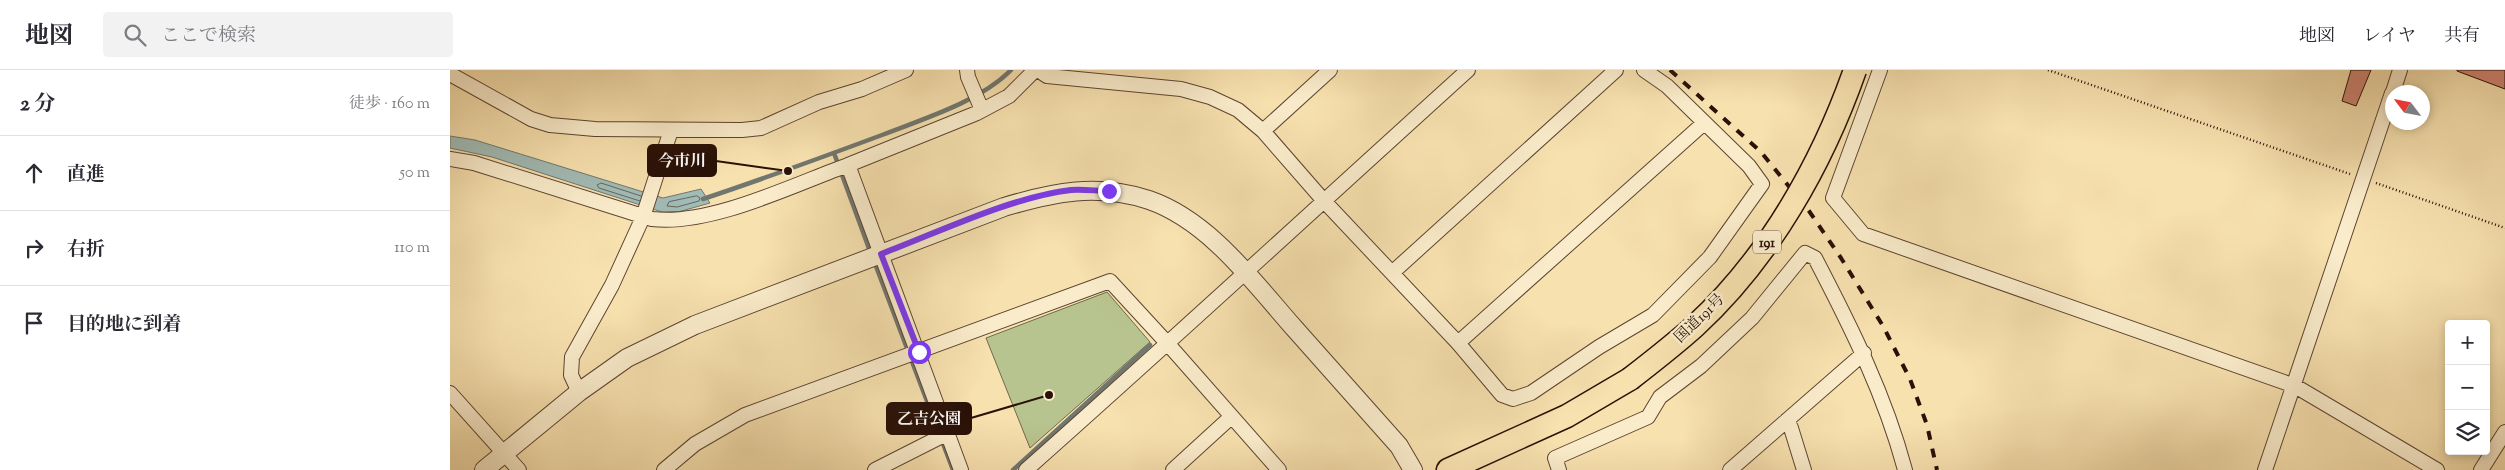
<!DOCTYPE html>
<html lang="ja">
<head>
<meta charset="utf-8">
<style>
  :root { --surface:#fff; --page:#f2f2f3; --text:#2b2b33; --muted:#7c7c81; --line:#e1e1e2 }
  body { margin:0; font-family:"Sorts Mill Goudy","Noto Serif JP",serif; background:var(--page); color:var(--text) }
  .controls { position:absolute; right:15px; bottom:15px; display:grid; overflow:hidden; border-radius:5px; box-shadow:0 2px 8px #0003 }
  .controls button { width:45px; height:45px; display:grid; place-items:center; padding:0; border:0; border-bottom:1px solid var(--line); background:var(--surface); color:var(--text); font:25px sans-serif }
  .compass { position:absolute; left:1935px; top:15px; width:45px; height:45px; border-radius:50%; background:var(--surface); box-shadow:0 2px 8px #0003; rotate:302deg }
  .stop { position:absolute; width:15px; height:15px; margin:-11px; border:4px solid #7c3aed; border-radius:50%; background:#fff }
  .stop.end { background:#7c3aed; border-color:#fff; box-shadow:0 1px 5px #0008 }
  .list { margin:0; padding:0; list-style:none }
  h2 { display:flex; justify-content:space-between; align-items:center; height:65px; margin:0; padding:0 20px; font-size:21px }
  h2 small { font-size:16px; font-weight:400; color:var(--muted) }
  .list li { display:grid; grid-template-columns:32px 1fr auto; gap:15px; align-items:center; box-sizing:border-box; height:75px; padding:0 20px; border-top:1px solid var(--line) }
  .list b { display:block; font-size:19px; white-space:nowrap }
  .list em { font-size:16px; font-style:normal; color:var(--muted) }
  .icon { flex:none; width:28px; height:28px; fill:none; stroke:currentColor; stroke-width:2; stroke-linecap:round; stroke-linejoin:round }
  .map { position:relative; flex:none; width:2055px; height:400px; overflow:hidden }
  header { display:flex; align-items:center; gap:30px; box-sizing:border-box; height:70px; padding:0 25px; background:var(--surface); border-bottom:1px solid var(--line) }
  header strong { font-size:24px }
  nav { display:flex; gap:28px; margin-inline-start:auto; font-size:18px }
  .search { width:350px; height:45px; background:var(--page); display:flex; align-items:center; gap:12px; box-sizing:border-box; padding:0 18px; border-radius:5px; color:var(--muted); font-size:19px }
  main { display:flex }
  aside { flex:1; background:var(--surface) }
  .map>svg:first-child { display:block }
  .green { fill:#b8c48f; stroke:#706a4b }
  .water { fill:#a1bbb5; stroke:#71776f }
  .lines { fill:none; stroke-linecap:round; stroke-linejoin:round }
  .shore { stroke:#65665e; stroke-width:1 }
  .stream { stroke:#71776f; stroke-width:4.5 }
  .building { fill:#cf8472; stroke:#291107 }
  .minor-casing { stroke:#5c4531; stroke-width:16 }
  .tertiary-casing { stroke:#5c4531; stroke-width:20 }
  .trunk-casing { stroke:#291107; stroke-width:25 }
  .path { stroke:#291107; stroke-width:2.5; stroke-dasharray:1 2.5; stroke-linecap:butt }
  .minor { stroke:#faeccb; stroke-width:14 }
  .tertiary { stroke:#faeccb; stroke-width:18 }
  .trunk { stroke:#f7e1af; stroke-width:22 }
  .rail { stroke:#291107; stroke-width:4; stroke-dasharray:9 9; stroke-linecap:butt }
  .trunk-bridge-casing { stroke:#291107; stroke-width:25; stroke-linecap:butt }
  .trunk-bridge { stroke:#f7e1af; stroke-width:22 }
  .route { stroke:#7c3aed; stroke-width:6 }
  .labels { text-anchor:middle; stroke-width:5; stroke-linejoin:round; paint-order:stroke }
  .shield { fill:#faeccb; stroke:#685342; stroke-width:1 }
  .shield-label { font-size:14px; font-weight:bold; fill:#291107 }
  .street-label { font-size:15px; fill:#291107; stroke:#faeccb }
  .leader { fill:none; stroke:#291107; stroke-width:2 }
  .callout-dot { fill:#291107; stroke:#faeccb; stroke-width:2 }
  .callout { fill:#291107; stroke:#291107; stroke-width:2 }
  .callout-label { font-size:16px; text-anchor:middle; font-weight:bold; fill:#fff }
</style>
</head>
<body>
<header>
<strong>地図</strong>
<div class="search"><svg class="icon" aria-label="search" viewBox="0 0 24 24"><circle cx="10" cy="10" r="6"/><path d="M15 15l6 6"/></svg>ここで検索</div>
<nav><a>地図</a><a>レイヤ</a><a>共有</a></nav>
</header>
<main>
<aside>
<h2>2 分<small>徒歩 · 160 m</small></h2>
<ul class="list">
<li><svg class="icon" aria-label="ahead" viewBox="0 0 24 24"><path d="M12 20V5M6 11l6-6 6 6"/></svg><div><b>直進</b></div><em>50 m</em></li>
<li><svg class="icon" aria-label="right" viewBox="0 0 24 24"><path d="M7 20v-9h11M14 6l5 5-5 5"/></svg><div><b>右折</b></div><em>110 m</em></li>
<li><svg class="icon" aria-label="arrive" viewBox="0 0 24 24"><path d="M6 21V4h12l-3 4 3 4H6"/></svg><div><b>目的地に到着</b></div></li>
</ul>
</aside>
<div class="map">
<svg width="2055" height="400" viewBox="0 0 2055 400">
  <rect width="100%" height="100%" fill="#f7e1af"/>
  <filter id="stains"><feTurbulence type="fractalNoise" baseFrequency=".004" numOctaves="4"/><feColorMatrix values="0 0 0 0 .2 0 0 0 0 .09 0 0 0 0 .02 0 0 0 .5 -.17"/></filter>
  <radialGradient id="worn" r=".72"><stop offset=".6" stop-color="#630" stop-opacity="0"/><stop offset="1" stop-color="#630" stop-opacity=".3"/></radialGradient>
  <path class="green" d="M657 222 700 272 580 378 536 268Z"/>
  <path class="water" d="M0 66 25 70 213 128 251 119 260 133 228 142H212L42 87 0 78Z"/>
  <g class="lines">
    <path class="shore" d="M247 126 250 128 249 131 227 137 217 136 219 132Z
      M190 131 149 118 147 115 151 113 191 126"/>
    <path class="stream" d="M384 83 421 184
      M253 129C313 109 373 87 432 65 473 49 531 31 561 0
      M424 191 503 400
      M563 400 700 275"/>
  </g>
  <path class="building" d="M1901 0H1921L1906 36 1892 31Z
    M2007 0H2055V19L2007 1Z"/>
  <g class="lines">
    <g class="minor-casing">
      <path id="minor" d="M517 0 518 7 532 40
        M588 0 597 6 731 19 760 27 788 40 813 61 874 131 1008 273 1052 325 1063 329 1081 323 1149 277 1203 245 1260 187 1312 114 1299 96 1217 16 1194 0
        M1430 0 1383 128 1413 164 1845 316 1987 400
        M0 4 81 49 100 55 145 59 292 60 311 58 369 32 412 19 456 0
        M1943 22 1950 0
        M813 61 880 0
        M0 89 24 93 202 149C260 156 343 115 398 95
        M943 202 1166 0
        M1008 273 1254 53
        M129 322 121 305 122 287 162 215 193 147 221 60
        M0 323 69 400
        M1337 350 1341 358 1354 400
        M214 400 245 374 295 345 660 211 718 274 829 400
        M425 400 498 363
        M511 400 398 95 527 43 559 26 585 0
        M576 400C725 268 871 133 1018 0
        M723 400 781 347
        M1109 400 1105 388 1198 347 1210 327 1251 296 1302 248 1355 183 1365 188C1401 257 1435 325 1455 400
        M1280 400 1414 283
        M1815 400 1942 23
        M2031 400 2055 362"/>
    </g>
    <g class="tertiary-casing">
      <path id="tertiary" d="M34 400 129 322 177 288 245 255 554 137C604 122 647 113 699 130 760 151 804 213 845 259 880 298 914 337 949 376L963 400"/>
    </g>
    <g class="trunk-casing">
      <path id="trunk" d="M998 400 1117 346 1180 309"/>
    </g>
    <path class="path" d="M1598 0 1900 104
      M1926 113 2055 158"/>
    <use href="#minor" class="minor"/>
    <use href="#tertiary" class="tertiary"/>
    <use href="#trunk" class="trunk"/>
    <path class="rail" d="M1220 0 1311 82 1359 141 1391 188 1433 256 1460 309 1477 355 1487 400"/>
    <g class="trunk-bridge-casing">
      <path id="trunk-bridge" d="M1180 309C1202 292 1224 275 1245 256 1319 188 1372 94 1405 0"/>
    </g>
    <use href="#trunk-bridge" class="trunk-bridge"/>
  </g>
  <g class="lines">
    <path class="route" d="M469 282 431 184C487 163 561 127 621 120 633 119 647 121 659 121"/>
  </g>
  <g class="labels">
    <rect class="shield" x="1303" y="160.5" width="28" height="23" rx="4"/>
    <g class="shield-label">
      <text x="1317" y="177">191</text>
    </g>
    <g class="street-label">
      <text transform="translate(1249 248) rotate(-44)" y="5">国道191号</text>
    </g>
  </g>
  <path class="leader" d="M338 101L266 91M599 325L521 348"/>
  <g class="callout-dot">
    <circle cx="338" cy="101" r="5"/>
    <circle cx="599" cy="325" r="5"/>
  </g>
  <g class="callout">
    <rect x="198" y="75" width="68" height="31" rx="5"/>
    <rect x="437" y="333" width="84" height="31" rx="5"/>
  </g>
  <g class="callout-label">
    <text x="232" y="96">今市川</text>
    <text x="479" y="354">乙吉公園</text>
  </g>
  <rect width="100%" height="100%" filter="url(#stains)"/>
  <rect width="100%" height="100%" fill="url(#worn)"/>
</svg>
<div class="controls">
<button>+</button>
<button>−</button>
<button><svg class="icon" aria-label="layers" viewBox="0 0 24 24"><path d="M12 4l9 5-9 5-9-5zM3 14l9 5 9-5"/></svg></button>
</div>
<svg class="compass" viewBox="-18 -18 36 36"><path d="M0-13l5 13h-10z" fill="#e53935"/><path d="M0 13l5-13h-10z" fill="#7c7c81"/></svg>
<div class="stop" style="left:469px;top:282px"></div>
<div class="stop end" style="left:659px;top:121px"></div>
</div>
</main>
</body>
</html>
